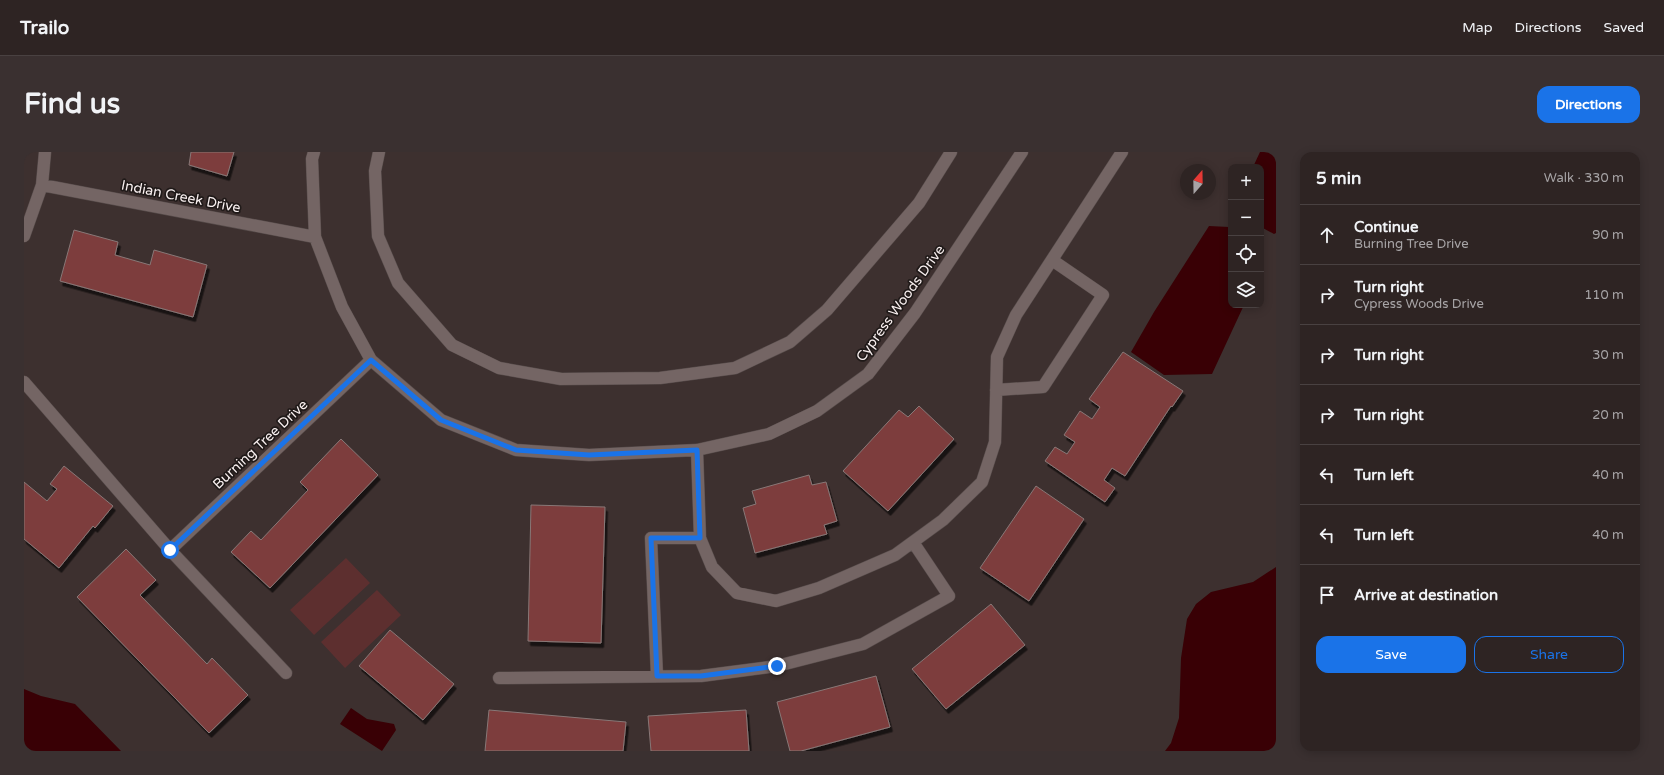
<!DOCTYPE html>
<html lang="en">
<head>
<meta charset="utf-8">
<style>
  :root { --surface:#2e2423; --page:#3a3030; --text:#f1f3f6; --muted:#a7a4a6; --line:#494141; --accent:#1a73e8 }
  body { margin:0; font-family:"Varela Round",sans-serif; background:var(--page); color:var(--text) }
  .controls { position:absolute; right:12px; top:12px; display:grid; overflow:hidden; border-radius:8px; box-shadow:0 2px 10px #0003 }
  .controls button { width:36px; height:36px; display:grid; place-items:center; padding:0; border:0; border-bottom:1px solid var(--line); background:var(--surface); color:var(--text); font:20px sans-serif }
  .compass { position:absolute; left:1156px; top:12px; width:36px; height:36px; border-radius:50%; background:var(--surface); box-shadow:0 2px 10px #0003; rotate:20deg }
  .stop { position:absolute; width:12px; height:12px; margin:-9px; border:3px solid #1a73e8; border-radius:50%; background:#fff }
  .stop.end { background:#1a73e8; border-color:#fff; box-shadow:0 1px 4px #0008 }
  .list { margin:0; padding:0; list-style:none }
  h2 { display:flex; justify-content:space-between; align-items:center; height:52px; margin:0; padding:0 16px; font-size:17px }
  h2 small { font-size:13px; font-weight:400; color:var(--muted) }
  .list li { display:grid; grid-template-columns:26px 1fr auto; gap:12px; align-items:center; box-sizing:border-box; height:60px; padding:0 16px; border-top:1px solid var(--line) }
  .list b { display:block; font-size:15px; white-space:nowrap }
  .list p { margin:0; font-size:13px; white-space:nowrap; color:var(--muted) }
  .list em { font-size:13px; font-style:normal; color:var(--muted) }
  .actions { display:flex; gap:8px; padding:12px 16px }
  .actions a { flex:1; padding:9px 0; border:1px solid var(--accent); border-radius:12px; text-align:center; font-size:14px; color:var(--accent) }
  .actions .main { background:var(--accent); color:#fff }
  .icon { flex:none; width:22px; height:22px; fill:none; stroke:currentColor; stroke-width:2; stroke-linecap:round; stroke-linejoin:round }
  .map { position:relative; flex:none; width:1252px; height:599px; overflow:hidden; border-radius:12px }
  header { display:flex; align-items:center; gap:24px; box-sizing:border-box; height:56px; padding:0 20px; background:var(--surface); border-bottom:1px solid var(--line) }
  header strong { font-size:19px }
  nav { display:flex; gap:22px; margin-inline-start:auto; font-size:14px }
  .intro { display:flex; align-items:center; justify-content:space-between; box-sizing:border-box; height:96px; padding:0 24px }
  h1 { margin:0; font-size:28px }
  .button { padding:10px 18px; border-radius:12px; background:var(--accent); color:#fff; font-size:14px; font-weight:700 }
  main { display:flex; gap:24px; padding:0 24px }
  aside { flex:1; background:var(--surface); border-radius:12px; box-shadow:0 2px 10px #0003 }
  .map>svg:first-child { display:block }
  .green { fill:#5d2f2f }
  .water { fill:#390005 }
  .building { fill:#7d3c3c; stroke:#887877; filter:url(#shadow) }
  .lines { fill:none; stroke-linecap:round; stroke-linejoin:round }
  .minor-casing { stroke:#574c4b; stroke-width:13 }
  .minor { stroke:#746564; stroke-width:12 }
  .route { stroke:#1a73e8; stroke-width:5 }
  .labels { text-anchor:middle; stroke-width:3.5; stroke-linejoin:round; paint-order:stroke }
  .street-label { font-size:14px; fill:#f9f0f0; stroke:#201a19 }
</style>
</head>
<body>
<header>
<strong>Trailo</strong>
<nav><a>Map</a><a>Directions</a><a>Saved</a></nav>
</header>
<div class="intro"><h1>Find us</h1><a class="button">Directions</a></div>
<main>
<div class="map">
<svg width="1252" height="599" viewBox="0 0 1252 599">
  <defs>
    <filter id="shadow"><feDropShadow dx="2.5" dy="4.5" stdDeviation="0" flood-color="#0009"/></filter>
  </defs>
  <rect width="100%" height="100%" fill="#3d302f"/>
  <path class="green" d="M322 406 346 431 290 483 266 458Z
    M353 438 377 463 321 516 297 490Z"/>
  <path class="water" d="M1236 0H1252V81L1250 82 1237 75V15H1229Z
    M1185 74 1205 75 1207 77V153H1220L1188 222 1140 223 1107 200 1130 160Z
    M1252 415V599H1141L1147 591 1155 566 1157 506 1163 467 1172 452 1187 440 1229 430Z
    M0 537 17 544 51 552 97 599H0Z
    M327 556 343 567 370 572 372 578 358 599 316 572Z"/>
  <path class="building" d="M167 0H210L203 24 165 13Z
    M50 78 94 90 91 103 126 113 130 98 183 113 169 165 36 129Z
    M1099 200 1159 239 1148 255 1147 254 1101 324 1088 316 1080 328 1091 336 1081 350 1021 309 1031 295 1043 302 1051 290 1040 283 1056 259 1068 267 1076 255 1065 247Z
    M895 254 930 287 864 359 819 319 875 258 884 265Z
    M317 287 354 323 246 436 207 400 227 379 237 388 284 338 276 330Z
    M40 314 89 354 71 376 69 374 35 416 0 387V330L23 349 33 337 26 332Z
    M785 323 788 333 802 330 813 369 800 373 803 382 731 401 719 356 732 352 728 339Z
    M1012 334 1060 367 1005 449 956 416Z
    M507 353 581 355 577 491 504 489Z
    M102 397 132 428 116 443 183 512 188 506 224 543 185 581 53 445Z
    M967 452 1001 493 922 557 888 517Z
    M366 478 430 532 399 568 335 514Z
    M852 524 866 575 777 599H766L753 550Z
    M465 558 602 570 599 599H461Z
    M722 558 725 599H627L624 564Z"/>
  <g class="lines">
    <g class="minor-casing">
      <path id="minor" d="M290 0 288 7 291 85 318 155 347 208 417 268 492 298 565 303 673 298 745 282 793 259 844 222 891 161 998 0
        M355 0 351 19 354 84 374 131 428 193 475 216 537 227 636 226 711 216 766 190 803 158 895 51 927 0
        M18 33 291 85
        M0 84 18 33 21 0
        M0 230 146 398 262 521
        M972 238 1019 235 1079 143 1028 108
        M673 298 676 386 688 415 713 441 752 449 795 436 871 403 919 368 958 330 971 290 973 205 992 163 1098 0
        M146 398 347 208
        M633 524 627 386H676
        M475 526 677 524 753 514 839 492 925 444 889 390"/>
    </g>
    <use href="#minor" class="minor"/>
  </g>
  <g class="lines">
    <path class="route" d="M146 398 347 208 417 268 492 298 565 303 673 298 676 386H627L633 524H677L753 514"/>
  </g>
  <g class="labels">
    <g class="street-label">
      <text transform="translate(157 44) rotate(11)" y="5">Indian Creek Drive</text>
      <text transform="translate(876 151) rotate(-54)" y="5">Cypress Woods Drive</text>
      <text transform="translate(236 292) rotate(-43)" y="5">Burning Tree Drive</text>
    </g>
  </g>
</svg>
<div class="controls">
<button>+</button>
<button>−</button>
<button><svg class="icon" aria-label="locate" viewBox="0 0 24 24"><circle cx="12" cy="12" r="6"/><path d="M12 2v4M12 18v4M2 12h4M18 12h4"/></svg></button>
<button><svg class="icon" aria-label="layers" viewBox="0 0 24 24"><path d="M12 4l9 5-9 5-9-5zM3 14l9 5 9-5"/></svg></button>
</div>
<svg class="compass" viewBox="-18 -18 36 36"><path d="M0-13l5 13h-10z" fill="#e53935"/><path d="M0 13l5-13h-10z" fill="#a7a4a6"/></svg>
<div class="stop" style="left:146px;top:398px"></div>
<div class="stop end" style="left:753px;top:514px"></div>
</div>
<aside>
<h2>5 min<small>Walk · 330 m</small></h2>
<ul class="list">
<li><svg class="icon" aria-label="ahead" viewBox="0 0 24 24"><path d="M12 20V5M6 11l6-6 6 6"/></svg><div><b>Continue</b><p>Burning Tree Drive</p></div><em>90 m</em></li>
<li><svg class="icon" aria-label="right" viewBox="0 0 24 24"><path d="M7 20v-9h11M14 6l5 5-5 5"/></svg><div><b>Turn right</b><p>Cypress Woods Drive</p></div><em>110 m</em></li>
<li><svg class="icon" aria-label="right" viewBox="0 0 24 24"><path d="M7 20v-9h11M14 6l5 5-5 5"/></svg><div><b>Turn right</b></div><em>30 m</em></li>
<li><svg class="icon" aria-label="right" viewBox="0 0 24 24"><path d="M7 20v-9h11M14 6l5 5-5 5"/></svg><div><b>Turn right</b></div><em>20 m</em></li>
<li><svg class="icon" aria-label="left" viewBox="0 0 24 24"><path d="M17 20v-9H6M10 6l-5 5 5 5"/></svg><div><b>Turn left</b></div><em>40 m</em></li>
<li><svg class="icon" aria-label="left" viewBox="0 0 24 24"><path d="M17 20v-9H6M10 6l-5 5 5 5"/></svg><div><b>Turn left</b></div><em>40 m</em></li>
<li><svg class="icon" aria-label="arrive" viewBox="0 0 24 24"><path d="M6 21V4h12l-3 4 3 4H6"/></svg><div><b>Arrive at destination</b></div></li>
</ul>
<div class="actions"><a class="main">Save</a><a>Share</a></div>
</aside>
</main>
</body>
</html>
